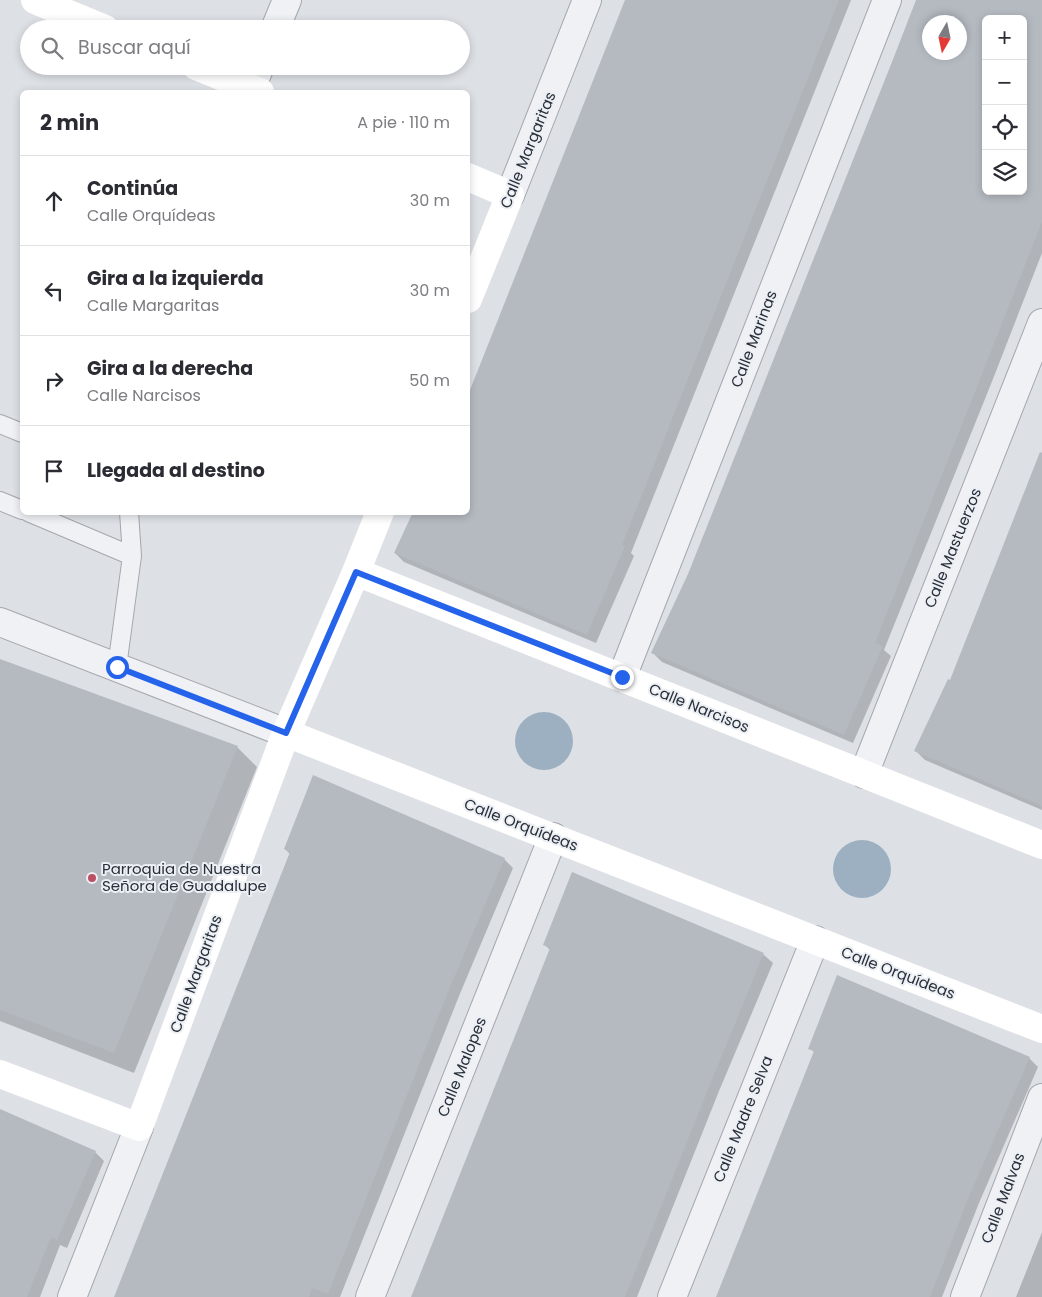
<!DOCTYPE html>
<html lang="es">
<head>
<meta charset="utf-8">
<style>
  :root { --surface:#fff; --page:#f7f7f7; --text:#2b2b33; --muted:#7c7c81; --line:#e1e1e2 }
  body { margin:0; font-family:Poppins,sans-serif; background:var(--page); color:var(--text) }
  .controls { position:absolute; right:15px; top:15px; display:grid; overflow:hidden; border-radius:8px; box-shadow:0 2px 8px #0003 }
  .controls button { width:45px; height:45px; display:grid; place-items:center; padding:0; border:0; border-bottom:1px solid var(--line); background:var(--surface); color:var(--text); font:25px sans-serif }
  .compass { position:absolute; left:922px; top:15px; width:45px; height:45px; border-radius:50%; background:var(--surface); box-shadow:0 2px 8px #0003; rotate:189deg }
  .stop { position:absolute; width:15px; height:15px; margin:-11px; border:4px solid #2563eb; border-radius:50%; background:#fff }
  .stop.end { background:#2563eb; border-color:#fff; box-shadow:0 1px 5px #0008 }
  .list { margin:0; padding:0; list-style:none }
  h2 { display:flex; justify-content:space-between; align-items:center; height:65px; margin:0; padding:0 20px; font-size:21px }
  h2 small { font-size:16px; font-weight:400; color:var(--muted) }
  .list li { display:grid; grid-template-columns:32px 1fr auto; gap:15px; align-items:center; box-sizing:border-box; height:90px; padding:0 20px; border-top:1px solid var(--line) }
  .list b { display:block; font-size:19px; white-space:nowrap }
  .list p { margin:0; font-size:16px; white-space:nowrap; color:var(--muted) }
  .list em { font-size:16px; font-style:normal; color:var(--muted) }
  .icon { flex:none; width:28px; height:28px; fill:none; stroke:currentColor; stroke-width:2; stroke-linecap:round; stroke-linejoin:round }
  .map { position:relative; flex:none; width:1042px; height:1297px; overflow:hidden }
  .search { position:absolute; background:var(--surface); box-shadow:0 2px 8px #0003; left:20px; top:20px; width:450px; height:55px; display:flex; align-items:center; gap:12px; box-sizing:border-box; padding:0 18px; border-radius:28px; color:var(--muted); font-size:19px }
  .panel { position:absolute; background:var(--surface); box-shadow:0 2px 8px #0003; left:20px; top:90px; width:450px; height:425px; border-radius:8px }
  .map>svg:first-child { display:block }
  .water { fill:#9cb0c1 }
  .shadow { fill:#0003; fill-rule:evenodd }
  .building { fill:#b5bac1; fill-rule:evenodd }
  .lines { fill:none; stroke-linecap:round; stroke-linejoin:round }
  .lane-casing { stroke:#a3a7ae; stroke-width:20 }
  .street-casing { stroke:#a3a7ae; stroke-width:30 }
  .lane { stroke:#eff1f4; stroke-width:18 }
  .street { stroke:#eff1f4; stroke-width:28 }
  .secondary { stroke:#fff; stroke-width:28 }
  .route { stroke:#2563eb; stroke-width:6 }
  .poi-dot { fill:#bd4f64; stroke:#eceff3; stroke-width:2 }
  .labels { text-anchor:middle; stroke-width:4; stroke-linejoin:round; paint-order:stroke }
  .street-label { font-size:15px; fill:#282f3a; stroke:#eceff3 }
  .poi-label { font-size:15px; fill:#282f3a; stroke:#eceff3; text-anchor:start }
</style>
</head>
<body>
<div class="map">
<svg width="1042" height="1297" viewBox="0 0 1042 1297">
  <rect width="100%" height="100%" fill="#dde0e5"/>
  <path class="water" d="M515 741a29 29 0 1 1 58 0a29 29 0 1 1-58 0Z
    M833 869a29 29 0 1 1 58 0a29 29 0 1 1-58 0Z"/>
  <path class="shadow" d="M627 0H851L631 553 634 556 596 643 404 562 395 553 468 512V400Z
    M917 0H1042V253L993 379 884 650 891 656 853 743 662 662 653 653 689 575ZM986 19H1023V191H986ZM930 22H960V52H930Z
    M1042 452V810L925 760 916 751 951 682Z
    M0 660 237 747 257 767 134 1073 0 1021Z
    M285 849 504 859 513 868 459 996 340 1297H115L291 855Z
    M573 873 764 955 773 963 719 1091 637 1297H413L551 951 545 945Z
    M810 1048 1029 1058 1038 1067 979 1203 942 1297H718L815 1053Z
    M0 1111 95 1152 104 1161 67 1248 60 1245 40 1297H0Z
    M1042 1232V1297H1016Z"/>
  <path class="building" d="M625 0H839L622 545 625 546 587 635 394 553 413 512H468V395Z
    M916 0H1042V222L984 369 875 643 883 646 844 735 651 653 688 574 892 62ZM986 19H1023V191H986ZM930 22H960V52H930Z
    M1040 452 1042 453V806L914 751 948 679 950 680Z
    M0 659 238 746 114 1053 0 1010Z
    M313 775 505 858 450 987 328 1294 312 1288 309 1297H114L290 852 284 849Z
    M572 872 764 953 711 1082 625 1297H411L550 948 543 945Z
    M837 975 1030 1057 970 1194 930 1297H716L814 1051 808 1049Z
    M0 1109 96 1151 57 1240 51 1237 27 1297H0Z"/>
  <g class="lines">
    <g class="lane-casing">
      <path id="lane" d="M0 424 22 433
        M0 501 22 510
        M28 512 132 556
        M117 667 132 556 129 512"/>
    </g>
    <g class="street-casing">
      <path id="street" d="M275 29 287 0
        M251 89 260 66
        M510 195 587 0
        M0 622 286 733
        M622 677 887 0
        M864 774 1042 323
        M72 1297 139 1127
        M370 1297 553 837
        M672 1297 815 940
        M965 1297 1042 1098"/>
    </g>
    <use href="#lane" class="lane"/>
    <use href="#street" class="street"/>
    <path class="secondary" d="M35 0 105 29
      M196 66 260 92
      M468 177 510 195 468 299
      M356 572 1042 845
      M286 733 1042 1029
      M0 1074 139 1127 286 733 356 572 380 512"/>
  </g>
  <g class="lines">
    <path class="route" d="M117 667 286 733 356 572 622 677"/>
  </g>
  <circle class="poi-dot" cx="92" cy="878" r="5"/>
  <g class="labels">
    <g class="street-label">
      <text transform="translate(528 150) rotate(-68)" y="5">Calle Margaritas</text>
      <text transform="translate(754 339) rotate(-69)" y="5">Calle Marinas</text>
      <text transform="translate(953 548) rotate(-68)" y="5">Calle Mastuerzos</text>
      <text transform="translate(699 708) rotate(22)" y="5">Calle Narcisos</text>
      <text transform="translate(521 825) rotate(21)" y="5">Calle Orquídeas</text>
      <text transform="translate(898 973) rotate(21)" y="5">Calle Orquídeas</text>
      <text transform="translate(196 974) rotate(-70)" y="5">Calle Margaritas</text>
      <text transform="translate(462 1067) rotate(-68)" y="5">Calle Malopes</text>
      <text transform="translate(743 1119) rotate(-68)" y="5">Calle Madre Selva</text>
      <text transform="translate(1003 1198) rotate(-69)" y="5">Calle Malvas</text>
    </g>
    <g class="poi-label">
      <text x="102" y="874">Parroquia de Nuestra<tspan x="102" dy="17">Señora de Guadalupe</tspan></text>
    </g>
  </g>
</svg>
<div class="controls">
<button>+</button>
<button>−</button>
<button><svg class="icon" aria-label="locate" viewBox="0 0 24 24"><circle cx="12" cy="12" r="6"/><path d="M12 2v4M12 18v4M2 12h4M18 12h4"/></svg></button>
<button><svg class="icon" aria-label="layers" viewBox="0 0 24 24"><path d="M12 4l9 5-9 5-9-5zM3 14l9 5 9-5"/></svg></button>
</div>
<svg class="compass" viewBox="-18 -18 36 36"><path d="M0-13l5 13h-10z" fill="#e53935"/><path d="M0 13l5-13h-10z" fill="#7c7c81"/></svg>
<div class="stop" style="left:117px;top:667px"></div>
<div class="stop end" style="left:622px;top:677px"></div>
<div class="search"><svg class="icon" aria-label="search" viewBox="0 0 24 24"><circle cx="10" cy="10" r="6"/><path d="M15 15l6 6"/></svg>Buscar aquí</div>
<section class="panel">
<h2>2 min<small>A pie · 110 m</small></h2>
<ul class="list">
<li><svg class="icon" aria-label="ahead" viewBox="0 0 24 24"><path d="M12 20V5M6 11l6-6 6 6"/></svg><div><b>Continúa</b><p>Calle Orquídeas</p></div><em>30 m</em></li>
<li><svg class="icon" aria-label="left" viewBox="0 0 24 24"><path d="M17 20v-9H6M10 6l-5 5 5 5"/></svg><div><b>Gira a la izquierda</b><p>Calle Margaritas</p></div><em>30 m</em></li>
<li><svg class="icon" aria-label="right" viewBox="0 0 24 24"><path d="M7 20v-9h11M14 6l5 5-5 5"/></svg><div><b>Gira a la derecha</b><p>Calle Narcisos</p></div><em>50 m</em></li>
<li><svg class="icon" aria-label="arrive" viewBox="0 0 24 24"><path d="M6 21V4h12l-3 4 3 4H6"/></svg><div><b>Llegada al destino</b></div></li>
</ul>
</section>
</div>
</body>
</html>
